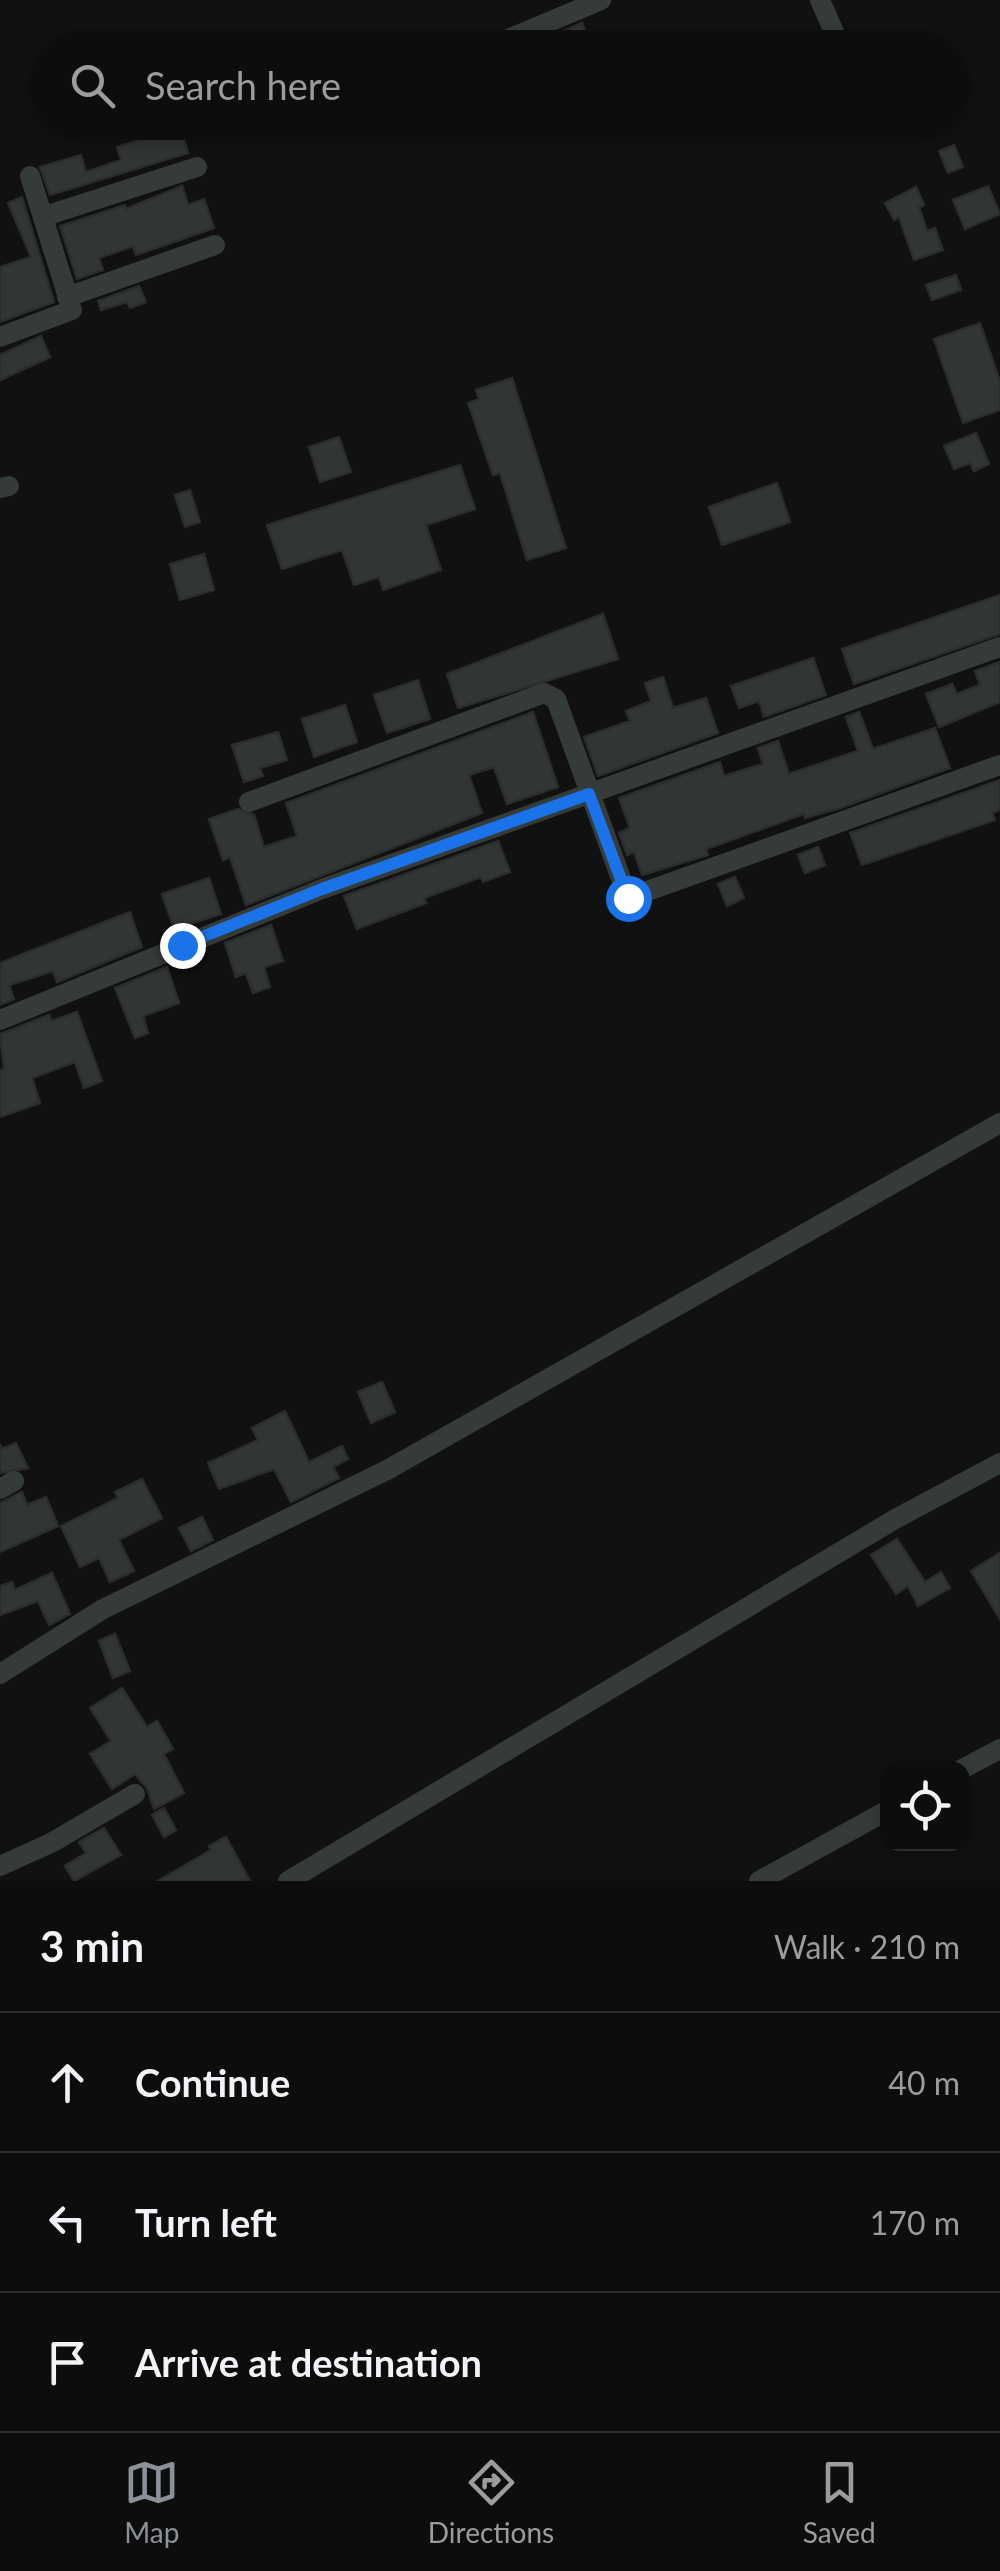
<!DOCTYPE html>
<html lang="en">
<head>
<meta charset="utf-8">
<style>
  :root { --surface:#0c0d0c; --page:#1a1b1a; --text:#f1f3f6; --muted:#9a9c9d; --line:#2c2d2d; --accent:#8c9099 }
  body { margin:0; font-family:Lato,sans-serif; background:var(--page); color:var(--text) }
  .controls { position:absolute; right:30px; bottom:30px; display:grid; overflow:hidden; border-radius:20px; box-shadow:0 5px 15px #0003 }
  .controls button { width:90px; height:90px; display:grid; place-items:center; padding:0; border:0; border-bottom:2px solid var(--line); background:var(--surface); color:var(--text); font:50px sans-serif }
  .stop { position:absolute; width:30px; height:30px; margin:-22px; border:8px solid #1a73e8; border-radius:50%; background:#fff }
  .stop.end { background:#1a73e8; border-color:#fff; box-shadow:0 2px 10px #0008 }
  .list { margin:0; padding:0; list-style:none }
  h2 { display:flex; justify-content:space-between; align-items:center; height:130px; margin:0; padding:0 40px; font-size:42px }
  h2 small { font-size:32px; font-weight:400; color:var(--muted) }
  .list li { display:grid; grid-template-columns:65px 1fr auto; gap:30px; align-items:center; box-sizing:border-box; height:140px; padding:0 40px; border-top:2px solid var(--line) }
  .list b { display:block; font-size:38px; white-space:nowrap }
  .list em { font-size:32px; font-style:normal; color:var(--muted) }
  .icon { flex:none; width:55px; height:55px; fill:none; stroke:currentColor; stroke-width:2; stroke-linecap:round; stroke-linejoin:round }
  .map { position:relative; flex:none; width:1000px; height:1881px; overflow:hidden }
  .search { position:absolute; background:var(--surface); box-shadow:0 5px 15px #0003; left:30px; right:30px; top:30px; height:110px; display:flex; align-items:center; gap:25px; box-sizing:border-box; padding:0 35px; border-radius:55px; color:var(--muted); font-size:38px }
  .sheet { height:550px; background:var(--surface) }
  nav { display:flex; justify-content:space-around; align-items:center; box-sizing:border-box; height:140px; border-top:2px solid var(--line); background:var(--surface); font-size:28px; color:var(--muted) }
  nav a { display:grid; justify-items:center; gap:5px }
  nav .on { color:var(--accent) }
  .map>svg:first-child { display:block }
  .building { fill:#323633; stroke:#2a2d2c; stroke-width:2.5 }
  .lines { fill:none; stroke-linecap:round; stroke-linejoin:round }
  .minor { stroke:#353b38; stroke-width:20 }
  .route { stroke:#1a73e8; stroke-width:12 }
</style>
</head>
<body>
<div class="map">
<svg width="1000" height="1881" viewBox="0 0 1000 1881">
  <rect width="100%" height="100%" fill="#101110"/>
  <path class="building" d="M582 23 592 48H542L540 41Z
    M179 122 188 153 50 195 40 167 81 155 86 172 121 160 117 147 149 137 147 131Z
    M954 145 963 167 948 173 939 151Z
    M182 186 188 205 204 199 214 228 136 255 133 246 99 258 103 270 77 279 60 226 125 205 126 209Z
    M988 186 1000 214 965 229 953 200Z
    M916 187 924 205 919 207 927 231 935 228 943 250 914 260 899 217 894 220 885 203Z
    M22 197 54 302 0 322V267L31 257 8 203Z
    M956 275 961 290 932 300 926 285Z
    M139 286 146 302 130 308 127 302 101 310 98 301Z
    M980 323 1000 382V410L963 423 934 339Z
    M41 336 50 357 0 380V355Z
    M512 378 566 548 527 560 500 473 493 475 468 403 479 399 476 390Z
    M976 433 989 464 974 471 970 463 954 469 944 446Z
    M339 437 351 472 320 482 309 447Z
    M460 465 475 509 426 525 441 570 383 590 379 577 354 585 342 550 282 569 267 525Z
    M777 483 790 522 722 545 709 507Z
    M190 490 200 522 185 527 175 495Z
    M204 554 214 590 180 600 170 564Z
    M1000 595V634L854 684 842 649Z
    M603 614 618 659 458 708 447 674Z
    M813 658 826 695 764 717 759 701 739 708 731 686Z
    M1000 662V702L939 727 926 694 952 684 957 694 980 685 975 671Z
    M663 677 673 708 706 698 718 733 598 776 584 737 630 721 626 711 651 701 645 683Z
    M418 680 430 719 387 733 374 695Z
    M345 705 357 742 314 757 302 719Z
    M533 712 558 787 507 804 494 767 469 775 482 813 246 905 230 857 223 860 209 819 238 809 254 815 264 847 297 836 286 803Z
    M859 712 873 749 935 728 950 768 840 808 805 818 804 814 706 849 708 855 642 875 634 852 627 855 619 833 630 828 619 798 720 762 724 776 763 764 758 748 778 741 789 774 858 751 846 717Z
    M278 732 287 760 260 768 263 776 244 782 232 745Z
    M1000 780V810L992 813 995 820 862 865 850 833Z
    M498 841 510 872 483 882 481 877 424 898 426 903 357 929 344 896Z
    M818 847 825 865 805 873 798 855Z
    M735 877 744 898 727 906 718 884Z
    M209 878 221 914 174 929 162 894Z
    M130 912 142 947 57 982 53 971 9 985 14 999 0 1005V963Z
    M271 925 283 961 264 967 270 987 253 993 246 973 236 977 225 943Z
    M167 967 179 1003 143 1016 148 1033 135 1038 115 988Z
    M77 1012 102 1081 84 1088 75 1062 32 1078 40 1103 0 1117V1070L4 1069 0 1034 49 1015 51 1021Z
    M382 1382 395 1412 371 1423 358 1392Z
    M285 1411 309 1462 342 1446 348 1459 333 1467 339 1478 291 1502 274 1469 219 1489 208 1463 258 1440 252 1428Z
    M16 1443 28 1468 0 1473V1444L2 1449Z
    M142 1479 162 1518 119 1540 134 1571 110 1582 99 1558 80 1567 61 1526 118 1498 115 1492Z
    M22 1492 27 1505 46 1497 58 1526 0 1552V1503Z
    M202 1517 213 1540 191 1551 179 1528Z
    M897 1539 925 1582 941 1572 950 1588 918 1606 908 1586 896 1594 871 1555Z
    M1000 1553V1619L971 1571Z
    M52 1573 70 1614 49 1625 38 1601 0 1615V1586L12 1582 15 1590Z
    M115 1634 130 1671 113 1678 99 1641Z
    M122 1688 147 1727 157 1721 173 1749 164 1754 184 1793 154 1809 147 1788 135 1774 112 1789 90 1754 111 1741 90 1708Z
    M164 1808 176 1830 164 1837 152 1815Z
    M104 1828 121 1855 74 1881 65 1866 86 1853 79 1842Z
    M226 1837 250 1881H158L211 1850 209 1846Z"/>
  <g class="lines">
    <path class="minor" d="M820 0 841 48
      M487 48 601 0
      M45 216 197 167
      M67 297 215 245
      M0 337 72 310 30 176
      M0 488 9 486
      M249 802 544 693 556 699 628 898 1000 765
      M0 1020 322 889 1000 647
      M0 1489 14 1481
      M0 1674 103 1609 387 1470 1000 1123
      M962 1769 1000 1749
      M0 1866 51 1843 135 1794
      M288 1881 897 1518 1000 1463
      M759 1881 888 1810"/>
  </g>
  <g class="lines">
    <path class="route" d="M182 945 322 889 589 794 628 898"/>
  </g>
</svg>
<div class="controls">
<button><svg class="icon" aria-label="locate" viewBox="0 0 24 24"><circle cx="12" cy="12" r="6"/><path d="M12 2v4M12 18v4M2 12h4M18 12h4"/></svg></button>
</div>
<div class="stop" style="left:628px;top:898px"></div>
<div class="stop end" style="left:182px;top:945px"></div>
<div class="search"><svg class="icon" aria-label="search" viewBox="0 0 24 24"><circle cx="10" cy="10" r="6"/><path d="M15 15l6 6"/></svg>Search here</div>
</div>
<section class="sheet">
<h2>3 min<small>Walk · 210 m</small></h2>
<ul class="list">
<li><svg class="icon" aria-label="ahead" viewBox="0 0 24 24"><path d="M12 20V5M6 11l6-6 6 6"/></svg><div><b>Continue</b></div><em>40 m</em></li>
<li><svg class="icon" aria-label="left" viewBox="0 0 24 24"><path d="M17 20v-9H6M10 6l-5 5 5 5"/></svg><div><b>Turn left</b></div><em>170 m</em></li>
<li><svg class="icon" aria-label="arrive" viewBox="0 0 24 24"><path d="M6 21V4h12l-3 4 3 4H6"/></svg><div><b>Arrive at destination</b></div></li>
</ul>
</section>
<nav>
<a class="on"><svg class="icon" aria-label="map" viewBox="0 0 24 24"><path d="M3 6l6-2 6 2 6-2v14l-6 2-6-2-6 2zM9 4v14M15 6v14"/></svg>Map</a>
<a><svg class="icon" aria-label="directions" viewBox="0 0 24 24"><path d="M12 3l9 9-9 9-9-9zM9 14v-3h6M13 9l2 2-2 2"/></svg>Directions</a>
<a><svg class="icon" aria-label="saved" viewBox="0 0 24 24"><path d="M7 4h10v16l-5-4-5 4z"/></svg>Saved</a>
</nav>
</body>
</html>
